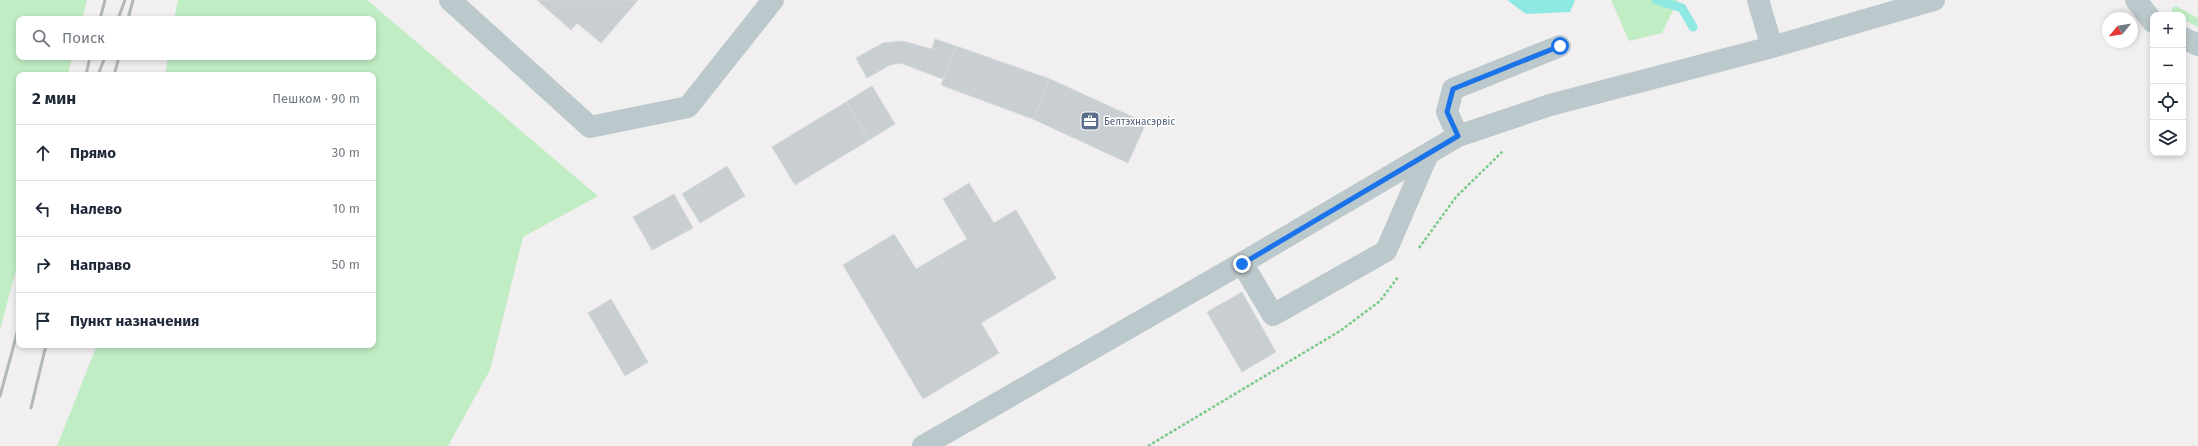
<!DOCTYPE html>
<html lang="ru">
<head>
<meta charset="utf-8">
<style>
  :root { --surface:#fff; --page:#f6f6f7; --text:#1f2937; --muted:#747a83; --line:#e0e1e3 }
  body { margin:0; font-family:"Fira Sans",sans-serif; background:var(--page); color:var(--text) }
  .controls { position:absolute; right:12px; top:12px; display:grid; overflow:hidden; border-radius:8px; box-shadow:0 2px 6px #0003 }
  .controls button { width:36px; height:36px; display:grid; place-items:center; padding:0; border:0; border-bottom:1px solid var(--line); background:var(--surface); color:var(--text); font:20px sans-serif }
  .compass { position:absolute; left:2102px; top:12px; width:36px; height:36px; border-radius:50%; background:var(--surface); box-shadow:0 2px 6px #0003; rotate:240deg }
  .stop { position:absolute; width:12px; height:12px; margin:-9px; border:3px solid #1a73e8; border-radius:50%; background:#fff }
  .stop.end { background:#1a73e8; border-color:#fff; box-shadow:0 1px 4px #0008 }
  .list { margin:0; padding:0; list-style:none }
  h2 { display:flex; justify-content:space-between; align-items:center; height:52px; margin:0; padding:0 16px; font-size:17px }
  h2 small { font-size:13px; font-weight:400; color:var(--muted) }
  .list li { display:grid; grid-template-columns:26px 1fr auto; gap:12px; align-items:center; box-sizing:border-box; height:56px; padding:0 16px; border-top:1px solid var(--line) }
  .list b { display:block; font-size:15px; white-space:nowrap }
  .list em { font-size:13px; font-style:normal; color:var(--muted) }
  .icon { flex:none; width:22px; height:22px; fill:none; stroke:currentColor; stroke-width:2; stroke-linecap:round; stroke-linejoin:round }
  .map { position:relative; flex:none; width:2198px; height:446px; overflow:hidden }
  .search { position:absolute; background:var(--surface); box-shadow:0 2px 6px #0003; left:16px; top:16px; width:360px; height:44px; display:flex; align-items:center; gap:10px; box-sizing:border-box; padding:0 14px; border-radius:8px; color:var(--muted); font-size:15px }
  .panel { position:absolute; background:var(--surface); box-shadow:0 2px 6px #0003; left:16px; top:72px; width:360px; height:276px; border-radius:8px }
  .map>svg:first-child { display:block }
  .green { fill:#c0edc4 }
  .water { fill:#8ee9e2 }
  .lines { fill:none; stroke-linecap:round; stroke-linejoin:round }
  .stream { stroke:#8ee9e2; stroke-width:9 }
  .building { fill:#c9ced2; stroke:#d4d8da }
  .path { stroke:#79ca8b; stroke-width:2.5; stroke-dasharray:3 2; stroke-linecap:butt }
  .minor { stroke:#bbc8cc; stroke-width:22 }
  .rail { stroke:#b2b7b9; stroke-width:3 }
  .route { stroke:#1a73e8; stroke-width:5 }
  .labels { text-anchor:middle; stroke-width:3; stroke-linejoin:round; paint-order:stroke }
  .service-label { font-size:10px; fill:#4e5e75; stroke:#fff; text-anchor:start }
</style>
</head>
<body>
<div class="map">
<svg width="2198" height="446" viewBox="0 0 2198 446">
  <rect width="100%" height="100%" fill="#f2eff0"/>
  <path class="green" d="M0 0H87L82 19H19V57H72L68 75H19V258L0 330Z
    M178 0H367L598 196 523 237 490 370 448 446H57L97 345H373V75H165L168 57H373V19H174Z
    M1611 0H1678L1662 33 1629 41Z
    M2176 6 2198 18V27L2183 19V15L2173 14 2172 8Z"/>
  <path class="water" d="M1507 0H1575L1570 12 1526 14Z"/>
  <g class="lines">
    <path class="stream" d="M1656 0 1682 8 1693 27"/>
  </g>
  <path class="building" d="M537 0H638L601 43 577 23 571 30Z
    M935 39 956 46 943 79 900 63 890 65 867 78 856 58 883 43 902 41 932 49Z
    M956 46 1050 79 1033 119 941 85Z
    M1050 79 1146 123 1128 163 1033 119Z
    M872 86 895 124 869 140 846 102Z
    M846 102 869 140 795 185 772 147Z
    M727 166 745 196 700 223 682 194Z
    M969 183 994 223 1016 210 1056 278 981 323 999 353 923 399 843 265 894 234 916 269 967 239 943 199Z
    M674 194 693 228 652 250 633 217Z
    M1242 292 1276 352 1242 372 1207 312Z
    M611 299 648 362 625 376 588 313Z"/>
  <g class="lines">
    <path class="path" d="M1419 248 1456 197 1503 151
      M1148 446 1340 331 1380 301 1398 277"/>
    <path class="minor" d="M450 0 590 127 688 107 773 0
      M1758 0 1772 47
      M2136 0 2153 22
      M2183 38 2198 45
      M1458 136 1447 112 1453 89 1560 46
      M1242 263 1273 315 1386 251 1428 154
      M923 446 1242 263 1458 136 1550 105 1772 47 1934 0"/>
    <path class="rail" d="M100 19 105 0
      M118 19 125 0
      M128 19 133 0
      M86 75 90 57
      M98 75 105 57
      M114 75 119 57
      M0 396 19 326
      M31 408 46 345"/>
  </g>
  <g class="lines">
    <path class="route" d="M1242 264 1458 136 1447 112 1453 89 1560 46"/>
  </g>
  <defs>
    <g id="office-square" transform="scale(1)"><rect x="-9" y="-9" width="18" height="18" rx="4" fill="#5c6f8a" stroke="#fff"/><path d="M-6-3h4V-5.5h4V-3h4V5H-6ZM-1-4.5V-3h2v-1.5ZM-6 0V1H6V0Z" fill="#fff"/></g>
  </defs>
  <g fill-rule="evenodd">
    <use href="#office-square" x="1090" y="121"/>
  </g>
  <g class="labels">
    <g class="service-label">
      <text x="1104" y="125">Белтэхнасэрвіс</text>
    </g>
  </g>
</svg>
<div class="controls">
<button>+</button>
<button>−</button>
<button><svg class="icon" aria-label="locate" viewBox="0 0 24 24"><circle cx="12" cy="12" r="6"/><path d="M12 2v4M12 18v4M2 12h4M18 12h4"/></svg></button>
<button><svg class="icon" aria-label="layers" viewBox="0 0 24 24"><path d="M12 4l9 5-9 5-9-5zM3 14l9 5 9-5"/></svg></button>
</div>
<svg class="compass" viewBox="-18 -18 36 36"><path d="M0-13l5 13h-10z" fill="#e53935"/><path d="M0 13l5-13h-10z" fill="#747a83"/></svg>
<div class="stop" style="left:1560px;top:46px"></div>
<div class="stop end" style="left:1242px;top:264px"></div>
<div class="search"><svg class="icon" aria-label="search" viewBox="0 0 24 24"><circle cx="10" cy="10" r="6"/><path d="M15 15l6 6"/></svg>Поиск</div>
<section class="panel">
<h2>2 мин<small>Пешком · 90 m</small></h2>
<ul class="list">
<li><svg class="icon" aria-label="ahead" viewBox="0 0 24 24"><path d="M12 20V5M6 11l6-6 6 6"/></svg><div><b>Прямо</b></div><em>30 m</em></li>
<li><svg class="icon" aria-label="left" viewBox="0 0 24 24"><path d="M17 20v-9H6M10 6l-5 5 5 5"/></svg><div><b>Налево</b></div><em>10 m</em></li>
<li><svg class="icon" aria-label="right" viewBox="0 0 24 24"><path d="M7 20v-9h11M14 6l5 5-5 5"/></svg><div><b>Направо</b></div><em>50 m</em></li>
<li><svg class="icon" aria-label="arrive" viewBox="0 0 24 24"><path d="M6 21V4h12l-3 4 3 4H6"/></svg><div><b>Пункт назначения</b></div></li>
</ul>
</section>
</div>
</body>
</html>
